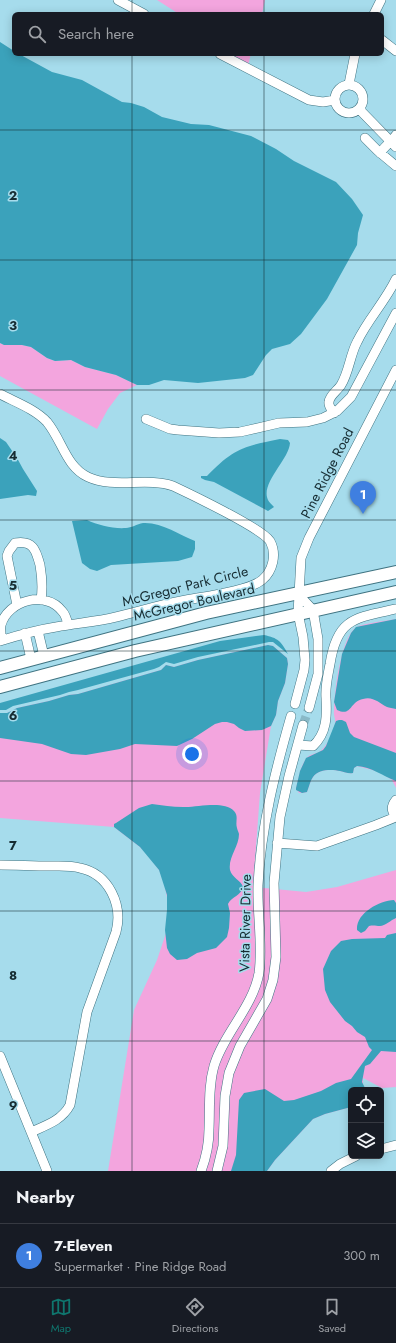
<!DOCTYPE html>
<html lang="en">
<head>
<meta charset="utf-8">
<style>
  :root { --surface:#171b24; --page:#20242c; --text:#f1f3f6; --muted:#9ea1a6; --line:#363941; --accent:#0f766e }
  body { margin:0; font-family:Jost,sans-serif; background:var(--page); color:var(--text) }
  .controls { position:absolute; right:12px; bottom:12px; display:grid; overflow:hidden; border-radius:6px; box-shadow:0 2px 10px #0003 }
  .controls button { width:36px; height:36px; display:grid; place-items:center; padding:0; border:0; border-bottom:1px solid var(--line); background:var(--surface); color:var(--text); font:20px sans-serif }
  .you { position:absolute; left:192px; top:754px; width:14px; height:14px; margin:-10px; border:3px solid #fff; border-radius:50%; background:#1a73e8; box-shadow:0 0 0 6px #1a73e833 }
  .badge { display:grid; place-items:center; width:26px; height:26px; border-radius:50%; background:var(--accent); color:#fff; font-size:13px; font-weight:700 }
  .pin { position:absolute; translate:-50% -33px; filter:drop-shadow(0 1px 2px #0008) }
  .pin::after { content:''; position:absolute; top:21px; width:14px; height:12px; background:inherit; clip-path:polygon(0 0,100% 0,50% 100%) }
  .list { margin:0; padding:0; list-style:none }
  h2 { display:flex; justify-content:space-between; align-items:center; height:52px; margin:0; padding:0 16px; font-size:17px }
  h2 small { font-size:13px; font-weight:400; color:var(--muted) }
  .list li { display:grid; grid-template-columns:26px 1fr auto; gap:12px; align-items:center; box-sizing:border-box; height:64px; padding:0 16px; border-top:1px solid var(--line) }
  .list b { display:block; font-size:15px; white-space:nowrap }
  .list p { margin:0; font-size:13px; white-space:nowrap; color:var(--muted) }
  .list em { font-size:13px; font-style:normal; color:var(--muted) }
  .icon { flex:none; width:22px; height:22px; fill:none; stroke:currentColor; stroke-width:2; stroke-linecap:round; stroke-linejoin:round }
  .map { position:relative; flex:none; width:396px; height:1171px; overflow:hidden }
  .search { position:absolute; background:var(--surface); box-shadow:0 2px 10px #0003; left:12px; right:12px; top:12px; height:44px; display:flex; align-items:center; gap:10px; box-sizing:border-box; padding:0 14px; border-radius:6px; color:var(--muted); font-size:15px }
  .sheet { height:116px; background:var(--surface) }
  nav { display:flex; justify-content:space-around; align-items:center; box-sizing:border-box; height:56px; border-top:1px solid var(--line); background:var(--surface); font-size:11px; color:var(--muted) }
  nav a { display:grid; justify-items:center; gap:2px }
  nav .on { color:var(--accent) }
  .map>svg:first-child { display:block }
  .green { fill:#f3a5de }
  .water { fill:#3ba2bb }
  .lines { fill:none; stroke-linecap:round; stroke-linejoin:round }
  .minor-tunnel { stroke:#89b9c7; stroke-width:9; stroke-dasharray:9 4.5; stroke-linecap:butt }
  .minor-casing { stroke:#3f7381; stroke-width:10 }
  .major-casing { stroke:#3f7381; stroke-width:14 }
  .minor { stroke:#fff; stroke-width:9 }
  .major { stroke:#fff; stroke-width:12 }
  .grid { fill:none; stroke:#162c32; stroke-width:1; stroke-opacity:0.55 }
  .labels { text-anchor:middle; stroke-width:3; stroke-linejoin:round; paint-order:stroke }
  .street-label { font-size:14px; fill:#162c32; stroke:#a6dcec }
  .grid-label { font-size:13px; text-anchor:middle; font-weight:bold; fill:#162c32; stroke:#a6dcec; stroke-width:3; stroke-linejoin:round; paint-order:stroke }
</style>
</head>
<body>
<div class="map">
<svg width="396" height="1171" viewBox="0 0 396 1171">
  <rect width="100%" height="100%" fill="#a6dcec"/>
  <path class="green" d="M157 0H265L262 14H179Z
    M227 54H251L248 65Z
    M0 343 4 345H22L31 347 47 358 55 361 71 360 85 367 116 375 137 385 120 393 108 409 97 429 0 376Z
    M396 619V788L392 780 380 772 357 766 354 768 353 773C348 774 345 772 340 771 332 769 318 769 313 777 310 781 309 787 307 792L302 793H299L296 788C299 778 300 767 306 759 309 754 315 754 319 752 326 748 335 731 335 723 336 719 333 715 334 711 334 694 341 635 357 627 365 623 386 621 396 619Z
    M268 645 273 646 287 658 288 664 285 683 278 701 276 715 271 726 260 793 253 887 306 892 337 887 396 870V1087L382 1088 363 1078V1085L366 1090H351V1107L325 1114 313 1119 275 1160 267 1171H108L134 1010 157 960 166 933 168 902 163 878 159 870 147 854 140 847 114 827 0 818V713H7L17 708 49 701 69 695 78 694 154 672 161 670 166 665 174 667 198 660Z"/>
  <path class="water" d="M0 42 14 51V54H19L52 72 82 80 122 102 131 103 144 107 162 117 191 124 209 125 251 136 276 149 294 161 336 182 352 199 363 215 358 233 357 245 327 299 301 334 290 344 272 349 266 355 253 375 245 378 198 383 164 380 149 385H137L116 375 85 367 71 360 55 361 47 358 31 347 22 345H4L0 343Z
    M0 438 6 442 17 458 23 469 37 491 36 496 28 495 0 499Z
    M280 439 288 440 290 443C289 460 260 483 268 500 269 502 272 505 274 507L268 511 214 482 205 480 201 478V476H207C233 449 244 446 280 439Z
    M87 520C98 525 113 529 126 528 131 528 137 524 143 523 162 522 179 535 195 541V549L192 557 178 561 111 565 97 571 90 569 82 563 72 521Z
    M396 619V709C393 708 389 708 387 707 379 703 373 696 363 699 349 702 352 717 337 710L334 702 342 654 351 633 356 627Z
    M264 635C278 638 281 641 288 654L273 642H269L198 657 174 664 166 662 159 667 154 669 78 690 69 692 60 695 13 706 6 710H0V703L220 641Z
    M268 645 273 646 287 658 288 664 285 683 278 701 276 715 271 726 262 730 245 731 239 728 234 724 227 722H222L215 724 192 739 177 746 135 744 120 749 86 755 71 754 42 744 0 738V713H7L17 708 49 701 69 695 78 694 154 672 161 670 166 665 174 667 198 660Z
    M339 720H342L346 722 350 733 354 737 396 753V781C383 776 371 767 357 766L354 768 353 773C348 774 345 772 340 771 332 769 318 769 313 777 310 781 309 787 307 792L302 793 296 790V788L300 771 306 758 323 750 326 746 336 721Z
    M152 804C162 805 172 807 183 807 196 808 223 800 234 811 239 816 235 822 237 828 238 832 238 830 239 834 239 847 228 857 230 870 232 878 241 880 243 887 241 896 232 896 228 904L230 913 229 928 227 937 216 948 197 953 187 959 177 960 170 954 167 948 165 930 167 910V895L159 870 140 847 114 827V824L116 823 139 808Z
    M394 900 396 903V918C391 920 385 926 380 926 376 926 374 925 369 926L365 931 361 933 357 930C356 913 379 901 394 900Z
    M396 933V1052L381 1051 370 1064 365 1066 362 1082 366 1090H351V1107L325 1114 313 1119 275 1160 267 1171H231L236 1155 239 1100 244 1093 265 1089 284 1101 294 1100 321 1091 336 1083 351 1079 372 1050 369 1047 365 1037 357 1032 352 1026 345 1021 330 1002 325 990 323 969 331 951 341 941 352 939 385 938 387 935Z"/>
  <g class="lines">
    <path class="minor-tunnel" d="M303 725 309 708"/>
    <g class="minor-casing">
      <path id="minor" d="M118 0 144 14
        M374 14 381 0
        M382 40 396 51
        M220 54 309 100 323 102 335 100
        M349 84 355 54
        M335 99a14 14 0 1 1 28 0a14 14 0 1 1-28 0Z
        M359 109 396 147
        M365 138 378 151 396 166
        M380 153C385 146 391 142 396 135
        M0 394C15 402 35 409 47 422 62 440 66 467 88 477 114 489 146 477 173 486 190 494 261 528 270 541 277 554 273 571 262 580 249 591 200 597 181 601 159 605 138 612 116 617 96 622 76 623 56 627 37 630 19 635 0 641
        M334 413C332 410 328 406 329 402 329 396 338 390 341 385 349 372 350 355 357 342 368 319 385 302 396 279
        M146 419 170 429 178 430 219 433 240 432 279 423 307 422 323 418 337 411 351 397 396 313
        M298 594 313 610 318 639V674L309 708
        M17 605 7 556 9 551 15 543C33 540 36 550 40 565 42 577 43 587 41 600
        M38 631 44 656
        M25 633 31 659
        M2 640C1 635 0 630 1 625 8 600 46 590 62 611 66 615 67 620 68 625
        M295 704 304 670 305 660 303 637 298 613 301 558 309 538 396 370
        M298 745 313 746C327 733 327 716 326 698 325 686 328 675 330 664 337 618 355 618 396 609
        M396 800C391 806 391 811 396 817
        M277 843 317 846 376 825 396 817
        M0 865C16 865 33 866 49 866 59 866 70 865 80 868 109 874 123 905 116 932L87 1012 70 1105C62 1120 47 1125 31 1132
        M0 1056 47 1171
        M381 1149 396 1145
        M201 1171C206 1158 209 1143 209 1129 210 1108 208 1087 214 1066 224 1033 253 1007 259 973 263 945 257 914 258 885 261 827 275 772 291 716
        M217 1171 223 1146 225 1096 229 1073 240 1046 267 999 273 980 276 957 274 883 280 817 289 776 303 725
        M331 1171 340 1164 356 1156"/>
    </g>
    <g class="major-casing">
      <path id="major" d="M0 668 206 613 396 572
        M0 687 135 651 396 592"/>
    </g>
    <use href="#minor" class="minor"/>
    <use href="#major" class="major"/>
  </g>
  <path class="grid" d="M132 0V14M264 0V14M132 54V1171M264 54V1171M0 130H396M0 260H396M0 390H396M0 520H396M0 651H396M0 781H396M0 911H396M0 1041H396"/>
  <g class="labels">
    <g class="street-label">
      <text transform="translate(327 473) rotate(-63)" y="5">Pine Ridge Road</text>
      <text transform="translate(185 586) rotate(-14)" y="5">McGregor Park Circle</text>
      <text transform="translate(194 602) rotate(-13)" y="5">McGregor Boulevard</text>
      <text transform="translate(245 923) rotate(-89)" y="5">Vista River Drive</text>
    </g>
  </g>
  <g class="grid-label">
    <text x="13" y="200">2</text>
    <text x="13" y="330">3</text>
    <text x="13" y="460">4</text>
    <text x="13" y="590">5</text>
    <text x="13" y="720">6</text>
    <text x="13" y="850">7</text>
    <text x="13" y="980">8</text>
    <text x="13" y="1110">9</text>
  </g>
</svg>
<div class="controls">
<button><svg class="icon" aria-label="locate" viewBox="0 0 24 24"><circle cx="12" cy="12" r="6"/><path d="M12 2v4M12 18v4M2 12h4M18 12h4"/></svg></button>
<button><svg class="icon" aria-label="layers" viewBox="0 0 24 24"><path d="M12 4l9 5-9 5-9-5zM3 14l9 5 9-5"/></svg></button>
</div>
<div class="you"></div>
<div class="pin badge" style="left:363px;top:514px;background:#3f7fe0">1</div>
<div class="search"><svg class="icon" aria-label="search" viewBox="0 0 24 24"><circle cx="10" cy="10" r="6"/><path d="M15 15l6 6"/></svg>Search here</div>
</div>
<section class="sheet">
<h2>Nearby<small></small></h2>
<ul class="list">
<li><span class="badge" style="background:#3f7fe0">1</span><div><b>7-Eleven</b><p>Supermarket · Pine Ridge Road</p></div><em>300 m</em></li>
</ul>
</section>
<nav>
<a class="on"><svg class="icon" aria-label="map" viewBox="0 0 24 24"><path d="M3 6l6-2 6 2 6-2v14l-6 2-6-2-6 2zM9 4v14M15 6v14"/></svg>Map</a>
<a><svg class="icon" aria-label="directions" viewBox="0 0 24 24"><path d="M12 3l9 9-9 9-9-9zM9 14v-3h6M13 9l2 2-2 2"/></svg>Directions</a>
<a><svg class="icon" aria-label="saved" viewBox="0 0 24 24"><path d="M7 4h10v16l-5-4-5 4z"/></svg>Saved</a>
</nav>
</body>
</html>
